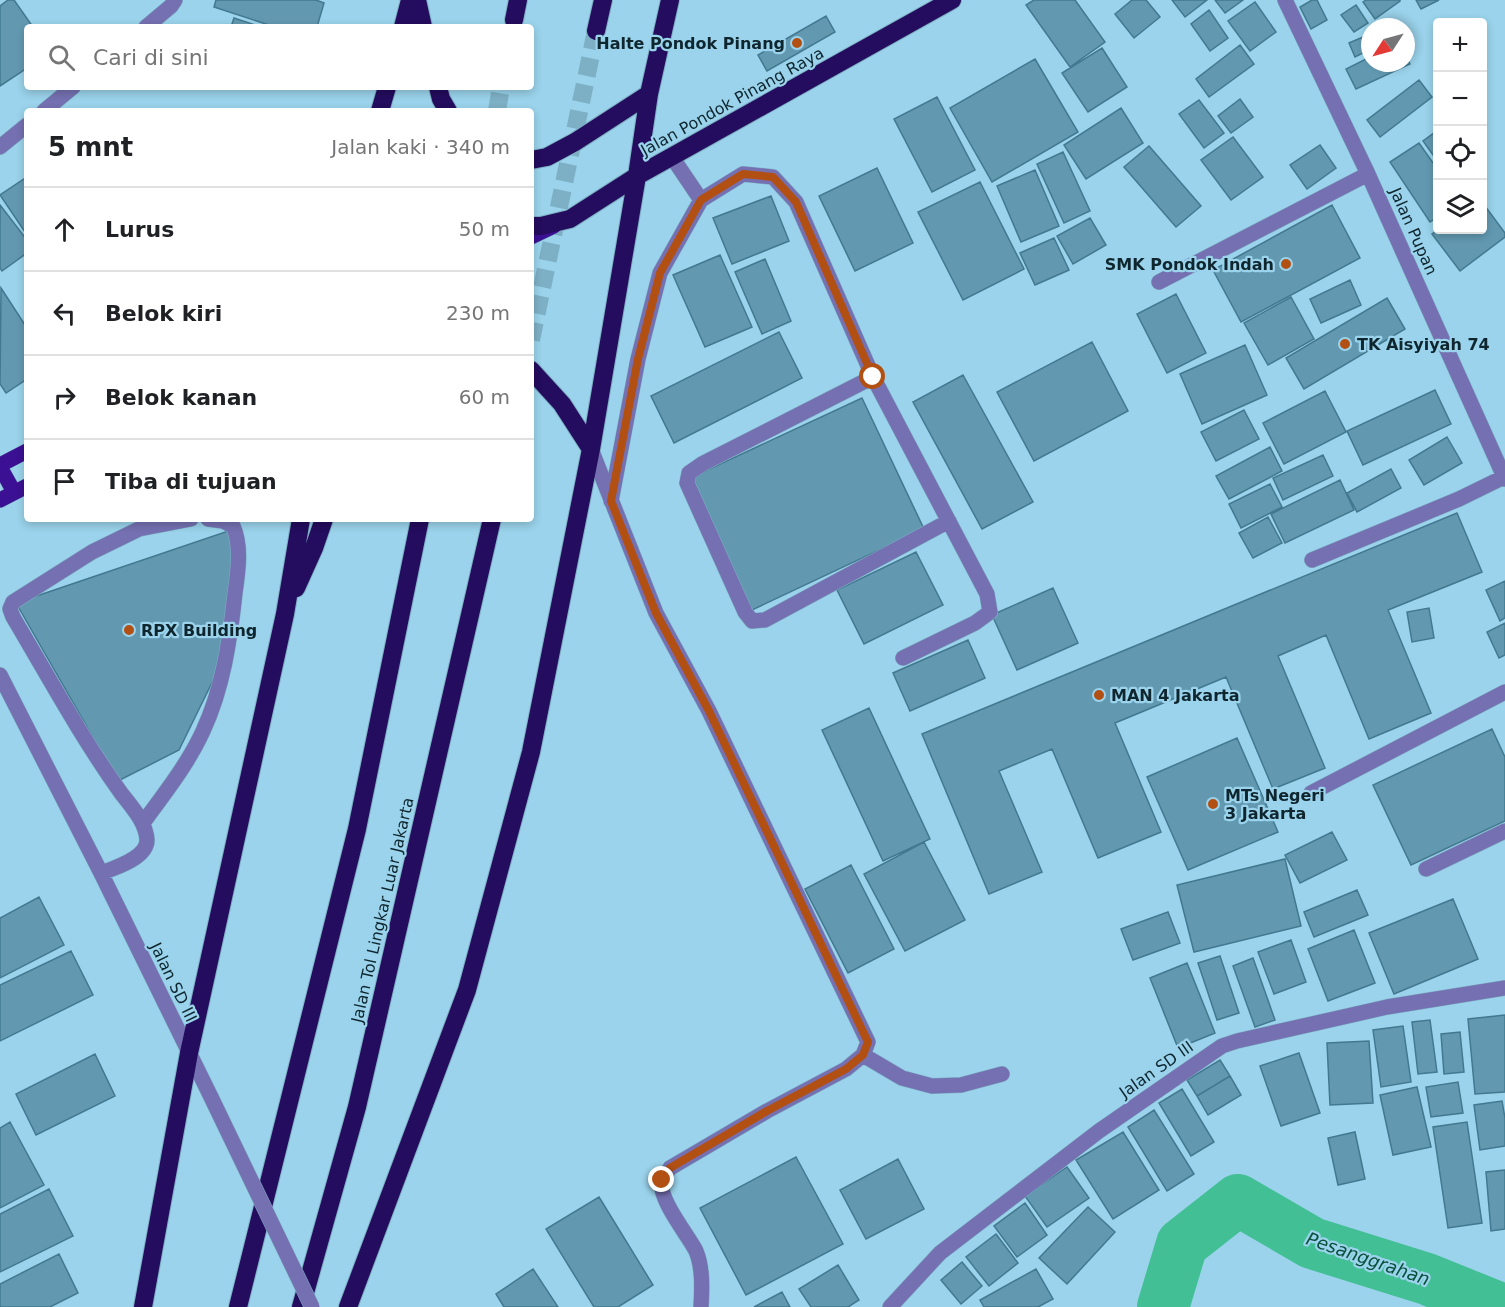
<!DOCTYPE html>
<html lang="id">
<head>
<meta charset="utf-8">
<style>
  :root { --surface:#fff; --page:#f2f2f2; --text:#202124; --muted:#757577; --line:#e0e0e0 }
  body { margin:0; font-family:"DejaVu Sans",sans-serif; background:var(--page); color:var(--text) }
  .controls { position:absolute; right:18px; top:18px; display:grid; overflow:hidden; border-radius:6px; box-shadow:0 3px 9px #0003 }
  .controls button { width:54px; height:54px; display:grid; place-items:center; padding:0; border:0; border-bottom:2px solid var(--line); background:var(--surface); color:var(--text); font:30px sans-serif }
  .compass { position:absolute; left:1361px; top:18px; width:54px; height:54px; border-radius:50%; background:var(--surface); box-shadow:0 3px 9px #0003; rotate:234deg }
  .stop { position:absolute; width:18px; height:18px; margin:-14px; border:4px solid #b25014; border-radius:50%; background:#fff }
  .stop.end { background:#b25014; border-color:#fff; box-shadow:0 2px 6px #0008 }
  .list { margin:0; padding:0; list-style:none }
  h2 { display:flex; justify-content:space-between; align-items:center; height:78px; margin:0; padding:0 24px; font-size:26px }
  h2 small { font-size:20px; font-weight:400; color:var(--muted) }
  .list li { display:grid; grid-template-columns:39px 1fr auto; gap:18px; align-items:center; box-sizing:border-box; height:84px; padding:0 24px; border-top:2px solid var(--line) }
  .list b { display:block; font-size:22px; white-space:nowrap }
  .list em { font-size:20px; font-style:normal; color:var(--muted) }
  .icon { flex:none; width:33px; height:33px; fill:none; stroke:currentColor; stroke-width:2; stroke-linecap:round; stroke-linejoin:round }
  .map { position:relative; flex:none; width:1505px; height:1307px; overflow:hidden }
  .search { position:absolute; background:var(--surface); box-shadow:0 3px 9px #0003; left:24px; top:24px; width:510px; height:66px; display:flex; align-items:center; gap:15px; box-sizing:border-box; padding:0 21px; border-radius:6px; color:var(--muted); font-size:22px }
  .panel { position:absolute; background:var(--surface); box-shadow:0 3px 9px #0003; left:24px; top:108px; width:510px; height:414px; border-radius:6px }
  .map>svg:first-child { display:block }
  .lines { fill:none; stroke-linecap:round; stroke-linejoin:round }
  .river { stroke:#43bf95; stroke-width:52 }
  .building { fill:#6299b1; stroke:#427990; stroke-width:1.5 }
  .highway-tunnel { stroke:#7eb0c5; stroke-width:18; stroke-dasharray:18 9; stroke-linecap:butt }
  .minor-casing { stroke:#7eb0c5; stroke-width:16 }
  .major-casing { stroke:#7eb0c5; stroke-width:16 }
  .highway-casing { stroke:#7eb0c5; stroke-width:20 }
  .minor { stroke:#7570b1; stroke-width:15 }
  .major { stroke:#3b1092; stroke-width:15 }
  .highway { stroke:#240c5e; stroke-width:18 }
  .minor-bridge-casing { stroke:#7eb0c5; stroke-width:16; stroke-linecap:butt }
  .minor-bridge { stroke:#7570b1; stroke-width:15 }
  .route { stroke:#b25014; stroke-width:8 }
  .poi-dot { fill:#b25014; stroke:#9ad3eb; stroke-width:2 }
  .labels { text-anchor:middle; stroke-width:4.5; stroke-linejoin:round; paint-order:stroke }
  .poi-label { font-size:16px; font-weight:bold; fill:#0f262f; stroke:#9ad3eb; text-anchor:start }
  .street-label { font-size:16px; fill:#0f262f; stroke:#9ad3eb }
  .water-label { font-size:18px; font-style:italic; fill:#08503a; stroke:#9ad3eb }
</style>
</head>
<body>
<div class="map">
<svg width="1505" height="1307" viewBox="0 0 1505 1307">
  <rect width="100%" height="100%" fill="#9ad3eb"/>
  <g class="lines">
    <path class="river" d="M1163 1307 1182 1244 1238 1200 1312 1243 1427 1279 1496 1307"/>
  </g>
  <path class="building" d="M8 0H14L33 27H27V68L0 86V6Z
    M216 0H316L324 3 317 27H275L214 7Z
    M1034 0H1075L1105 42 1070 67 1026 5Z
    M1132 0H1146L1160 17 1134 38 1115 14Z
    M1172 0H1207L1185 17Z
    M1215 0H1243L1225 13Z
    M1312 0H1317L1327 20 1311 29 1300 7Z
    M1366 0H1400V1L1375 19 1363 2Z
    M1416 0H1439L1421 9Z
    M1255 2 1276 32 1250 51 1228 21Z
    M1356 5 1368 23 1354 32 1341 15Z
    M1209 10 1228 38 1210 51 1191 24Z
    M826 16 835 32 767 71 758 55Z
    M234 18 261 27H231Z
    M1363 37 1369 50 1355 57 1349 43Z
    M1240 45 1254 64 1209 97 1196 79Z
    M1102 48 1127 87 1088 112 1062 73Z
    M1370 57V63H1406V57L1410 64 1356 89 1346 69Z
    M1035 59 1078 132 992 182 950 108Z
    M1419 80 1432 97 1380 137 1367 120Z
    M937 97 975 170 932 192 894 119Z
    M1240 99 1253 117 1231 133 1218 116Z
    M1199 100 1224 133 1204 148 1179 114Z
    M1121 108 1143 143 1086 179 1064 145Z
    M1438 130V162L1423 141Z
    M1233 137 1263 177 1231 200 1201 160Z
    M1419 143 1438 170V217L1430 222 1390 162Z
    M1320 145 1336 168 1307 189 1290 165Z
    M1149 146 1201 206 1176 227 1124 167Z
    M1063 152 1090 211 1064 223 1037 164Z
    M877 168 913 243 855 271 819 196Z
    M1035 170 1059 226 1021 242 997 186Z
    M27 177V235L0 195Z
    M980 182 1024 269 963 300 918 212Z
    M771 196 789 241 732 264 713 218Z
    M1482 202 1505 233V237L1460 271 1432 234 1438 230H1482Z
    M0 205 27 240V253L2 271 0 268Z
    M1332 205 1360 258 1241 322 1213 270Z
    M1090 218 1106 245 1073 264 1057 236Z
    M1054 238 1069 270 1035 285 1020 253Z
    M720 255 752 327 705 347 673 275Z
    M765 259 791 321 762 334 735 272Z
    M1350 280 1361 305 1321 323 1310 299Z
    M1 288 27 328V379L6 393 0 384Z
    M1176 294 1206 353 1167 373 1137 314Z
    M1291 297 1314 339 1268 365 1244 323Z
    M1387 298 1405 329 1304 389 1286 358Z
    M779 332 802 378 674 443 651 396Z
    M1092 342 1128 411 1034 461 997 392Z
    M1245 345 1267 395 1202 424 1180 374Z
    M963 375 1033 502 982 529 913 402Z
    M1435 390 1451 424 1363 465 1347 431Z
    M1325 391 1346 432 1284 464 1263 423Z
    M862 398 924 529 752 610 690 478Z
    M1244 410 1259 439 1216 461 1201 432Z
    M1447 437 1462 463 1424 485 1409 460Z
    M1270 447 1282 471 1229 499 1216 476Z
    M1323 455 1333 476 1283 500 1273 478Z
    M1391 469 1401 488 1357 512 1347 493Z
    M1340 480 1354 510 1285 543 1271 514Z
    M1270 484 1282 507 1241 528 1229 504Z
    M1457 513 1482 572 1388 610 1431 713 1369 739 1326 635 1278 656 1325 768 1273 789 1226 677 1115 723 1161 832 1098 858 1052 749 999 771 1042 872 989 894 922 734Z
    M1268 517 1282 543 1253 558 1239 533Z
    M234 529 225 656 179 750 118 781 16 603Z
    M916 552 943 605 864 644 837 590Z
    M1505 581V618L1500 621 1486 590Z
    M1053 588 1078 643 1017 670 992 615Z
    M1429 608 1434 638 1412 642 1407 612Z
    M1505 623V655L1499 658 1487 632Z
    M968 640 985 678 910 711 893 673Z
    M869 708 930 839 883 861 822 730Z
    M1492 729 1505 757V821L1411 865 1373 785Z
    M1237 738 1278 832 1188 870 1147 777Z
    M1332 832 1347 860 1300 883 1285 855Z
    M924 842 965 920 905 951 864 874Z
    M1285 859 1301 926 1194 952 1177 885Z
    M851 865 894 949 848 973 805 889Z
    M1357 890 1368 915 1314 937 1304 912Z
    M39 897 64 945 0 978V918Z
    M1453 899 1478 959 1394 994 1369 933Z
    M1168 912 1180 943 1133 960 1121 929Z
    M1354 930 1375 983 1328 1001 1308 949Z
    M1291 940 1306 982 1274 994 1258 952Z
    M71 951 93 995 0 1041V985Z
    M1220 956 1239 1013 1217 1020 1198 963Z
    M1253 958 1275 1020 1255 1027 1233 966Z
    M1187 963 1215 1033 1178 1048 1150 978Z
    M1505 1015V1092L1475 1094 1468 1019Z
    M1430 1020 1437 1072 1418 1074 1412 1022Z
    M1403 1026 1411 1082 1381 1087 1373 1030Z
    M1460 1032 1464 1072 1444 1074 1441 1034Z
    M1369 1041 1373 1103 1330 1105 1327 1043Z
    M1299 1053 1320 1113 1281 1126 1260 1066Z
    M95 1054 115 1096 36 1135 16 1094Z
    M1220 1060 1230 1076 1197 1096 1187 1080Z
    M1230 1076 1241 1095 1208 1115 1197 1096Z
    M1458 1082 1463 1113 1431 1117 1426 1087Z
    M1417 1087 1431 1147 1393 1155 1380 1095Z
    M1182 1089 1214 1142 1191 1156 1159 1103Z
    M1502 1101 1505 1118V1146L1480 1150 1474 1105Z
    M1154 1110 1194 1174 1167 1191 1128 1127Z
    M10 1122 44 1185 0 1208V1128Z
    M1467 1122 1482 1223 1448 1228 1433 1127Z
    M1123 1132 1159 1190 1113 1219 1076 1160Z
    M1355 1132 1365 1179 1338 1185 1328 1138Z
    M796 1157 843 1244 746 1295 700 1208Z
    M898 1159 924 1209 866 1239 840 1190Z
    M1067 1167 1089 1198 1047 1227 1025 1196Z
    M1505 1170V1229L1491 1231 1486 1172Z
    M49 1189 73 1236 0 1272V1214Z
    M599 1197 653 1285 618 1307H594L546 1229Z
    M1025 1203 1047 1235 1017 1257 994 1226Z
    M1088 1207 1115 1232 1067 1284 1039 1258Z
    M996 1234 1018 1263 989 1286 966 1257Z
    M59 1254 78 1293 50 1307H0V1284Z
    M962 1262 982 1286 961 1304 941 1280Z
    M838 1265 859 1300 848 1307H811L799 1289Z
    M533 1269 558 1307H504L496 1294Z
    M1036 1269 1053 1299 1038 1307H984L980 1300Z
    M782 1292 790 1307H754Z"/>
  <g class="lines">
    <path class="highway-tunnel" d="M497 111 501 87
      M531 340 596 31"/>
    <g class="minor-casing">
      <path id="minor" d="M1285 0 1368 174 1505 479
        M146 27 171 6 175 0
        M44 111 73 87
        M0 147 27 125
        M701 200 743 174 773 177 796 202 873 377 987 594 990 612 975 623 903 658
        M1159 282 1368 174
        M873 377 702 464 689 473 687 483 745 612 752 621 765 620 949 521
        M591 449 656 613 709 711 868 1042 863 1055 846 1069 767 1111 670 1168C668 1172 663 1176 662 1180 657 1198 688 1235 696 1251 703 1268 702 1289 701 1307
        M611 501 638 359 660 273 701 200 672 157
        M1312 560 1459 499 1504 477
        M0 675 101 873 211 1097
        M1311 793 1505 692
        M143 823C164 794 188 764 203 731 223 688 230 640 235 593 238 572 242 546 233 526L223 521 208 519
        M1426 869 1505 831
        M101 873C115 868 147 858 147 840 146 822 131 806 121 793 81 737 48 676 13 617L10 609 13 602 92 552 139 529 191 519
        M863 1055 902 1078 932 1086 961 1085 1002 1074
        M890 1307 940 1253 1099 1131 1222 1046 1237 1041 1387 1007 1505 988"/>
    </g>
    <g class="major-casing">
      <path id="major" d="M531 237 554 226
        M0 465 27 451
        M0 467 14 492
        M0 500 27 486"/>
    </g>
    <g class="highway-casing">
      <path id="highway" d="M417 0 423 27
        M514 20 518 0
        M403 27 410 0
        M596 31 603 0
        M438 87 441 99 448 111
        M380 111 387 87
        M531 160 547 157 575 142 649 94
        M531 226H541L570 219 637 176 952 0
        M531 370 562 404 591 449
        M296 588 314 548 324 519
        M143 1307 189 1053 285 614 301 519
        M238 1307 357 829 420 519
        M301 1307 357 1107 492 519
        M348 1307 467 990 531 752 591 449 637 176 649 94 670 0"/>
    </g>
    <use href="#minor" class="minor"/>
    <use href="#major" class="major"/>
    <use href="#highway" class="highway"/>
    <g class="minor-bridge-casing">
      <path id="minor-bridge" d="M211 1097 312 1307"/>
    </g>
    <use href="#minor-bridge" class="minor-bridge"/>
  </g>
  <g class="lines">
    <path class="route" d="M662 1180 670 1168 767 1111 846 1069 863 1055 868 1042 709 711 656 613 611 501 638 359 660 273 701 200 743 174 773 177 796 202 873 377"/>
  </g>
  <g class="poi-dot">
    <circle cx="797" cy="43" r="6"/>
    <circle cx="1286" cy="264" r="6"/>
    <circle cx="1345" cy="344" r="6"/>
    <circle cx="129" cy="630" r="6"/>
    <circle cx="1099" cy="695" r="6"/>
    <circle cx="1213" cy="804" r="6"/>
  </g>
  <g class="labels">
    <g class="poi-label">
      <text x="785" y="49" text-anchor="end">Halte Pondok Pinang</text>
      <text x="1274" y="270" text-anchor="end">SMK Pondok Indah</text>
      <text x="1357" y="350">TK Aisyiyah 74</text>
      <text x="141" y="636">RPX Building</text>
      <text x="1111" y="701">MAN 4 Jakarta</text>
      <text x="1225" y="801">MTs Negeri<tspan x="1225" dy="18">3 Jakarta</tspan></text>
    </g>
    <g class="street-label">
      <text transform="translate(732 101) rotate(-29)" y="6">Jalan Pondok Pinang Raya</text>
      <text transform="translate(1414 231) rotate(66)" y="6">Jalan Pupan</text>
      <text transform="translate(382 910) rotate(-77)" y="6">Jalan Tol Lingkar Luar Jakarta</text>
      <text transform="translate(174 982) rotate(64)" y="6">Jalan SD III</text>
      <text transform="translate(1156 1069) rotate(-35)" y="6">Jalan SD III</text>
    </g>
    <g class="water-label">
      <text transform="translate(1368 1259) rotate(19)" y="6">Pesanggrahan</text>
    </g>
  </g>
</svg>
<div class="controls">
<button>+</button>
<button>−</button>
<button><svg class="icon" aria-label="locate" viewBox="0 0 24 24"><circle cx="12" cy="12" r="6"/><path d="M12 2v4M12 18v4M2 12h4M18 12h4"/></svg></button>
<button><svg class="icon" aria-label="layers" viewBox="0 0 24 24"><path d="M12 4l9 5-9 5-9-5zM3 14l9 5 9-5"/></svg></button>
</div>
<svg class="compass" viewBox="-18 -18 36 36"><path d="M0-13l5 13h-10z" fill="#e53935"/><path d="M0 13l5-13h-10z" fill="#757577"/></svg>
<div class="stop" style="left:873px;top:377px"></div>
<div class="stop end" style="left:662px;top:1180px"></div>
<div class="search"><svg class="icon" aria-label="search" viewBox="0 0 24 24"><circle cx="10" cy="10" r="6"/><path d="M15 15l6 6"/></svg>Cari di sini</div>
<section class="panel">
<h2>5 mnt<small>Jalan kaki · 340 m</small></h2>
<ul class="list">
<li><svg class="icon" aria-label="ahead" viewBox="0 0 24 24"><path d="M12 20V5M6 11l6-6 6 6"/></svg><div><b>Lurus</b></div><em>50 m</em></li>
<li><svg class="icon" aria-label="left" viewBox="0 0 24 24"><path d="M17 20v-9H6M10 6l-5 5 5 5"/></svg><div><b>Belok kiri</b></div><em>230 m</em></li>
<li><svg class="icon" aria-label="right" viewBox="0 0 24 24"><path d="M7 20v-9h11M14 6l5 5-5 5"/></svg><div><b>Belok kanan</b></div><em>60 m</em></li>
<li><svg class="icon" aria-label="arrive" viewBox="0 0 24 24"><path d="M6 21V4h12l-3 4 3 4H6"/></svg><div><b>Tiba di tujuan</b></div></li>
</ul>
</section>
</div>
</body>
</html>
